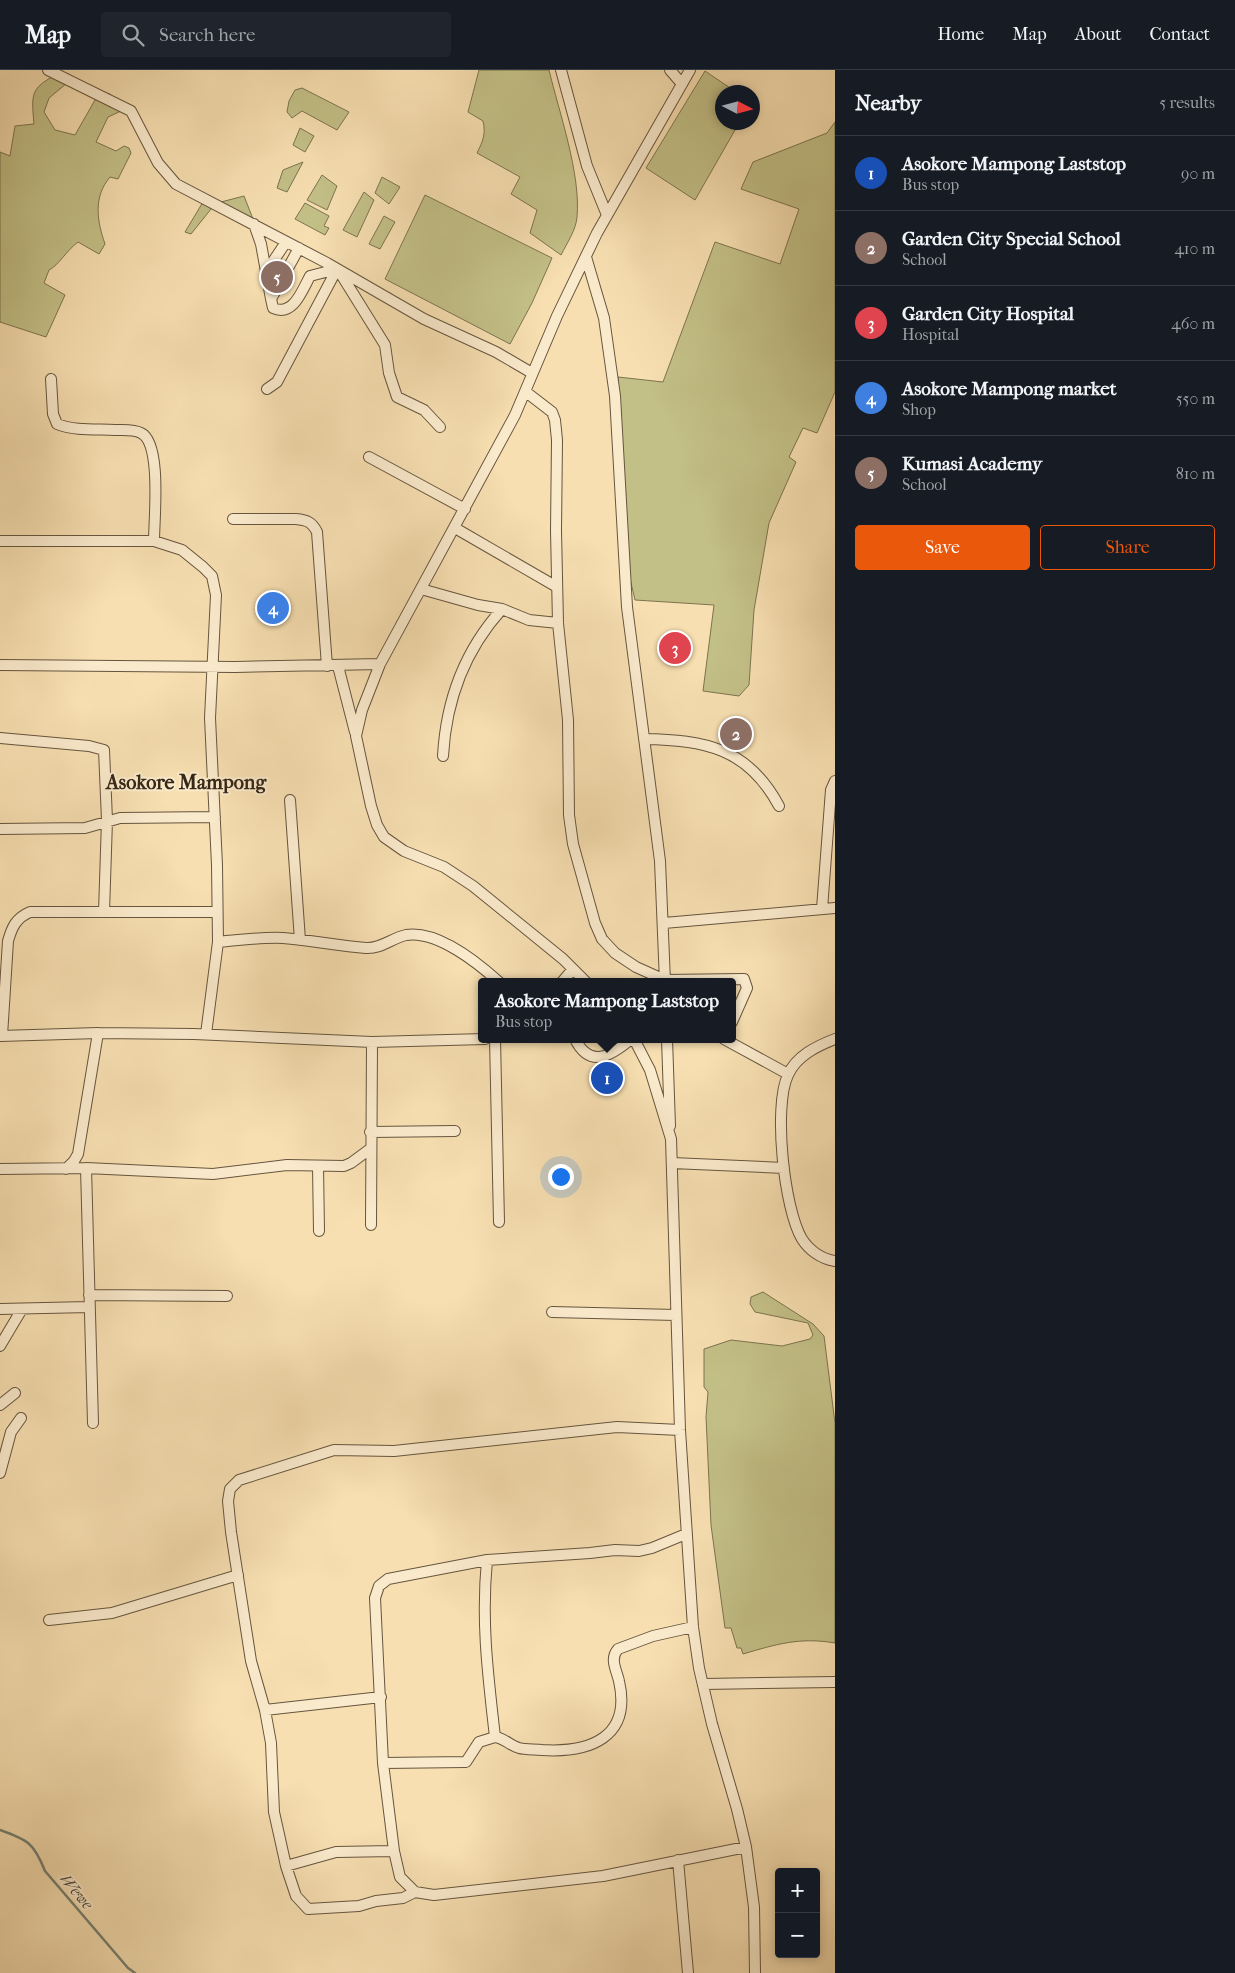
<!DOCTYPE html>
<html lang="en">
<head>
<meta charset="utf-8">
<style>
  :root { --surface:#171b24; --page:#20242c; --text:#f1f3f6; --muted:#9ea1a6; --line:#363941; --accent:#ea580c }
  body { margin:0; font-family:"IM FELL French Canon",serif; background:var(--page); color:var(--text) }
  .controls { position:absolute; right:15px; bottom:15px; display:grid; overflow:hidden; border-radius:5px; box-shadow:0 2px 8px #0003 }
  .controls button { width:45px; height:45px; display:grid; place-items:center; padding:0; border:0; border-bottom:1px solid var(--line); background:var(--surface); color:var(--text); font:25px sans-serif }
  .compass { position:absolute; left:715px; top:15px; width:45px; height:45px; border-radius:50%; background:var(--surface); box-shadow:0 2px 8px #0003; rotate:96deg }
  .you { position:absolute; left:560px; top:1106px; width:18px; height:18px; margin:-12px; border:4px solid #fff; border-radius:50%; background:#1a73e8; box-shadow:0 0 0 8px #1a73e833 }
  .badge { display:grid; place-items:center; width:32px; height:32px; border-radius:50%; background:var(--accent); color:#fff; font-size:16px; font-weight:700 }
  .pin { position:absolute; translate:-50% -50%; border:2px solid #fff; box-shadow:0 1px 5px #0006 }
  .popup { position:absolute; left:478px; top:908px; width:258px; height:65px; box-sizing:border-box; display:grid; place-content:center; border-radius:5px; background:var(--surface); filter:drop-shadow(0 1px 4px #0005); font-size:16px; white-space:nowrap; color:var(--muted) }
  .popup b { font-size:19px; color:var(--text) }
  .popup::after { content:''; position:absolute; left:50%; top:100%; margin-left:-10px; border:10px solid transparent; border-top-color:var(--surface) }
  .list { margin:0; padding:0; list-style:none }
  h2 { display:flex; justify-content:space-between; align-items:center; height:65px; margin:0; padding:0 20px; font-size:21px }
  h2 small { font-size:16px; font-weight:400; color:var(--muted) }
  .list li { display:grid; grid-template-columns:32px 1fr auto; gap:15px; align-items:center; box-sizing:border-box; height:75px; padding:0 20px; border-top:1px solid var(--line) }
  .list b { display:block; font-size:19px; white-space:nowrap }
  .list p { margin:0; font-size:16px; white-space:nowrap; color:var(--muted) }
  .list em { font-size:16px; font-style:normal; color:var(--muted) }
  .actions { display:flex; gap:10px; padding:15px 20px }
  .actions a { flex:1; padding:11px 0; border:1px solid var(--accent); border-radius:5px; text-align:center; font-size:18px; color:var(--accent) }
  .actions .main { background:var(--accent); color:#fff }
  .icon { flex:none; width:28px; height:28px; fill:none; stroke:currentColor; stroke-width:2; stroke-linecap:round; stroke-linejoin:round }
  .map { position:relative; flex:none; width:835px; height:1903px; overflow:hidden }
  header { display:flex; align-items:center; gap:30px; box-sizing:border-box; height:70px; padding:0 25px; background:var(--surface); border-bottom:1px solid var(--line) }
  header strong { font-size:24px }
  nav { display:flex; gap:28px; margin-inline-start:auto; font-size:18px }
  .search { width:350px; height:45px; background:var(--page); display:flex; align-items:center; gap:12px; box-sizing:border-box; padding:0 18px; border-radius:5px; color:var(--muted); font-size:19px }
  main { display:flex }
  aside { flex:1; background:var(--surface) }
  .map>svg:first-child { display:block }
  .green { fill:#c3c087; stroke:#7c744f }
  .lines { fill:none; stroke-linecap:round; stroke-linejoin:round }
  .stream { stroke:#748074; stroke-width:2.5 }
  .minor-casing { stroke:#66553e; stroke-width:12 }
  .minor { stroke:#faeacc; stroke-width:10 }
  .labels { text-anchor:middle; stroke-width:4; stroke-linejoin:round; paint-order:stroke }
  .water-label { font-size:16px; font-style:italic; fill:#4f4c3e; stroke:#faeacc }
  .district-label { font-size:20px; font-weight:bold; fill:#352717; stroke:#faeacc }
</style>
</head>
<body>
<header>
<strong>Map</strong>
<div class="search"><svg class="icon" aria-label="search" viewBox="0 0 24 24"><circle cx="10" cy="10" r="6"/><path d="M15 15l6 6"/></svg>Search here</div>
<nav><a>Home</a><a>Map</a><a>About</a><a>Contact</a></nav>
</header>
<main>
<div class="map">
<svg width="835" height="1903" viewBox="0 0 835 1903">
  <rect width="100%" height="100%" fill="#f7dfb1"/>
  <filter id="stains"><feTurbulence type="fractalNoise" baseFrequency=".004" numOctaves="4"/><feColorMatrix values="0 0 0 0 .2 0 0 0 0 .09 0 0 0 0 .02 0 0 0 .5 -.17"/></filter>
  <radialGradient id="worn" r=".72"><stop offset=".6" stop-color="#630" stop-opacity="0"/><stop offset="1" stop-color="#630" stop-opacity=".3"/></radialGradient>
  <path class="green" d="M479 0H549C559 42 581 104 577 147 576 160 567 173 561 185L530 163 537 140 511 124 520 107 477 83C483 71 486 64 483 51L468 42Z
    M705 1 736 22H722V52L739 53 695 130 646 98Z
    M61 2 69 4 67 13 49 28 44 42 55 60 75 65 99 23 110 24 121 41 108 47 96 72 116 81 124 76 129 78 131 83 118 109 110 107C93 127 97 151 105 174L99 184 78 172C66 181 59 195 49 200L44 213 65 225 46 267 0 252V82L10 86 15 56 34 54C31 21 31 18 61 2Z
    M302 18 349 42 337 60 302 41 292 48 287 42 289 31 295 20Z
    M835 52V322L817 363 803 358 789 387 796 392 769 453 754 540 749 615 739 626 703 621 714 535 635 530 629 504 618 307 663 312 715 172 780 194 799 139 741 119 753 92 827 63Z
    M300 58 314 66 305 82 293 75Z
    M303 92 287 122 277 118 283 100Z
    M322 105 337 116 327 140 307 130Z
    M382 107 400 117 389 134 375 123Z
    M364 122 374 130 357 167 343 160Z
    M425 125 552 188 532 233 510 274 385 209Z
    M244 126 253 149 221 132Z
    M203 132 210 135 211 139 191 164 185 162Z
    M305 133 329 146 324 156 329 158 325 165 295 149Z
    M384 146 395 152 380 179 369 174Z
    M763 1222 813 1254 824 1266 835 1353V1573C800 1567 777 1574 743 1584L741 1578H737L731 1558H725L711 1455 706 1347 708 1322 704 1317V1279L731 1270 782 1276 810 1269 813 1265 808 1253 755 1242 750 1234 751 1227Z"/>
  <g class="lines">
    <path class="stream" d="M0 1760C28 1770 34 1773 45 1801L128 1898 135 1903"/>
    <g class="minor-casing">
      <path id="minor" d="M48 0 131 41 158 93 176 114 327 193 424 249 496 282 532 303
        M561 0 587 96 607 145
        M670 0 682 14
        M254 154 261 174 271 229
        M586 187 604 248 615 326 627 537 660 791 665 912
        M339 201 385 275 389 303 397 327 424 340 440 357
        M271 208 270 196 286 172
        M51 309 53 344 57 354C75 361 96 359 115 360 123 360 134 359 141 363 162 373 154 449 154 471
        M267 319 277 312 337 199 310 206C302 221 293 247 273 238L271 229 299 178
        M526 322 552 342 555 350 557 370 556 461 558 553 568 650 569 745 573 774 595 853 602 869 615 883 636 897 665 910 744 909 747 918 732 952
        M369 387 465 439
        M233 449H296C307 450 312 452 317 462L327 596
        M455 458 557 517
        M0 471H154L182 480 203 497 212 506 216 525 210 648 217 795 218 872 206 964
        M421 519 478 535 502 539 529 550 558 553
        M0 595 235 597 380 594
        M338 596 355 662
        M0 668 89 676 104 680 107 750 104 842
        M644 669C705 670 748 678 779 736
        M443 686C446 631 465 580 502 539
        M290 730 300 870
        M0 759 85 758 120 748 215 747
        M822 839 831 720 835 711
        M664 853 835 838
        M218 872C239 870 261 867 283 868 311 870 338 876 366 878 381 879 392 868 406 865 437 860 478 893 499 912
        M562 912 573 899
        M586 912 563 889 473 816 444 797 404 781 384 767 377 755 371 736 356 666 362 640 380 594 515 345 557 246 597 163 690 0
        M0 966 98 963 194 964 372 972 485 969
        M2 966 8 871C12 857 16 848 30 842H217
        M495 969 499 1152
        M575 969C590 999 611 986 631 969
        M634 969 650 1000 671 1069 680 1360 693 1557 699 1598 712 1654 737 1739 746 1777 754 1837 755 1903
        M667 969 670 1056
        M724 969 788 1004
        M835 969C817 976 796 986 788 1005 773 1036 784 1139 802 1169 809 1180 821 1189 835 1191
        M370 1062 455 1061
        M672 1093 784 1098
        M318 1096 319 1161
        M86 1098 93 1353
        M0 1099 86 1098 213 1104 287 1095 344 1096 351 1093 370 1079
        M66 1099 74 1091 78 1084 98 963
        M371 1155 372 972
        M89 1225 227 1226
        M0 1239 89 1237
        M552 1242 676 1245
        M0 1276 22 1239
        M0 1335 15 1323
        M0 1403 11 1362 21 1348
        M686 1464 652 1478 639 1481 615 1480 590 1483 487 1490 388 1509 379 1516 375 1528 383 1693 394 1781 400 1807 415 1822 434 1825 603 1806 746 1777
        M487 1490C481 1552 488 1605 495 1667
        M49 1550 112 1543 238 1505
        M704 1614 835 1612
        M265 1640 381 1627
        M383 1693 466 1692 479 1672 495 1667C504 1668 511 1676 519 1678 526 1680 535 1679 542 1680 589 1683 632 1668 619 1611 617 1601 609 1589 618 1579L653 1566 693 1557
        M394 1781 336 1782 286 1796 274 1742 271 1673 265 1640 251 1591 231 1462 228 1431 230 1419 239 1410 334 1380 394 1381 617 1357 680 1360
        M678 1790 688 1903
        M286 1796 296 1826 308 1839 359 1836 376 1831 403 1828 415 1822"/>
    </g>
    <use href="#minor" class="minor"/>
  </g>
  <g class="labels">
    <g class="water-label">
      <text transform="translate(77 1821) rotate(50)" y="6">Wewe</text>
    </g>
    <g class="district-label">
      <text x="186" y="719">Asokore Mampong</text>
    </g>
  </g>
  <rect width="100%" height="100%" filter="url(#stains)"/>
  <rect width="100%" height="100%" fill="url(#worn)"/>
</svg>
<div class="controls">
<button>+</button>
<button>−</button>
</div>
<svg class="compass" viewBox="-18 -18 36 36"><path d="M0-13l5 13h-10z" fill="#e53935"/><path d="M0 13l5-13h-10z" fill="#9ea1a6"/></svg>
<div class="you"></div>
<div class="pin badge" style="left:607px;top:1008px;background:#1a4fb4">1</div>
<div class="popup"><b>Asokore Mampong Laststop</b>Bus stop</div>
<div class="pin badge" style="left:736px;top:664px;background:#8d6e63">2</div>
<div class="pin badge" style="left:675px;top:578px;background:#e0444e">3</div>
<div class="pin badge" style="left:273px;top:538px;background:#3f7fe0">4</div>
<div class="pin badge" style="left:277px;top:207px;background:#8d6e63">5</div>
</div>
<aside>
<h2>Nearby<small>5 results</small></h2>
<ul class="list">
<li><span class="badge" style="background:#1a4fb4">1</span><div><b>Asokore Mampong Laststop</b><p>Bus stop</p></div><em>90 m</em></li>
<li><span class="badge" style="background:#8d6e63">2</span><div><b>Garden City Special School</b><p>School</p></div><em>410 m</em></li>
<li><span class="badge" style="background:#e0444e">3</span><div><b>Garden City Hospital</b><p>Hospital</p></div><em>460 m</em></li>
<li><span class="badge" style="background:#3f7fe0">4</span><div><b>Asokore Mampong market</b><p>Shop</p></div><em>550 m</em></li>
<li><span class="badge" style="background:#8d6e63">5</span><div><b>Kumasi Academy</b><p>School</p></div><em>810 m</em></li>
</ul>
<div class="actions"><a class="main">Save</a><a>Share</a></div>
</aside>
</main>
</body>
</html>
